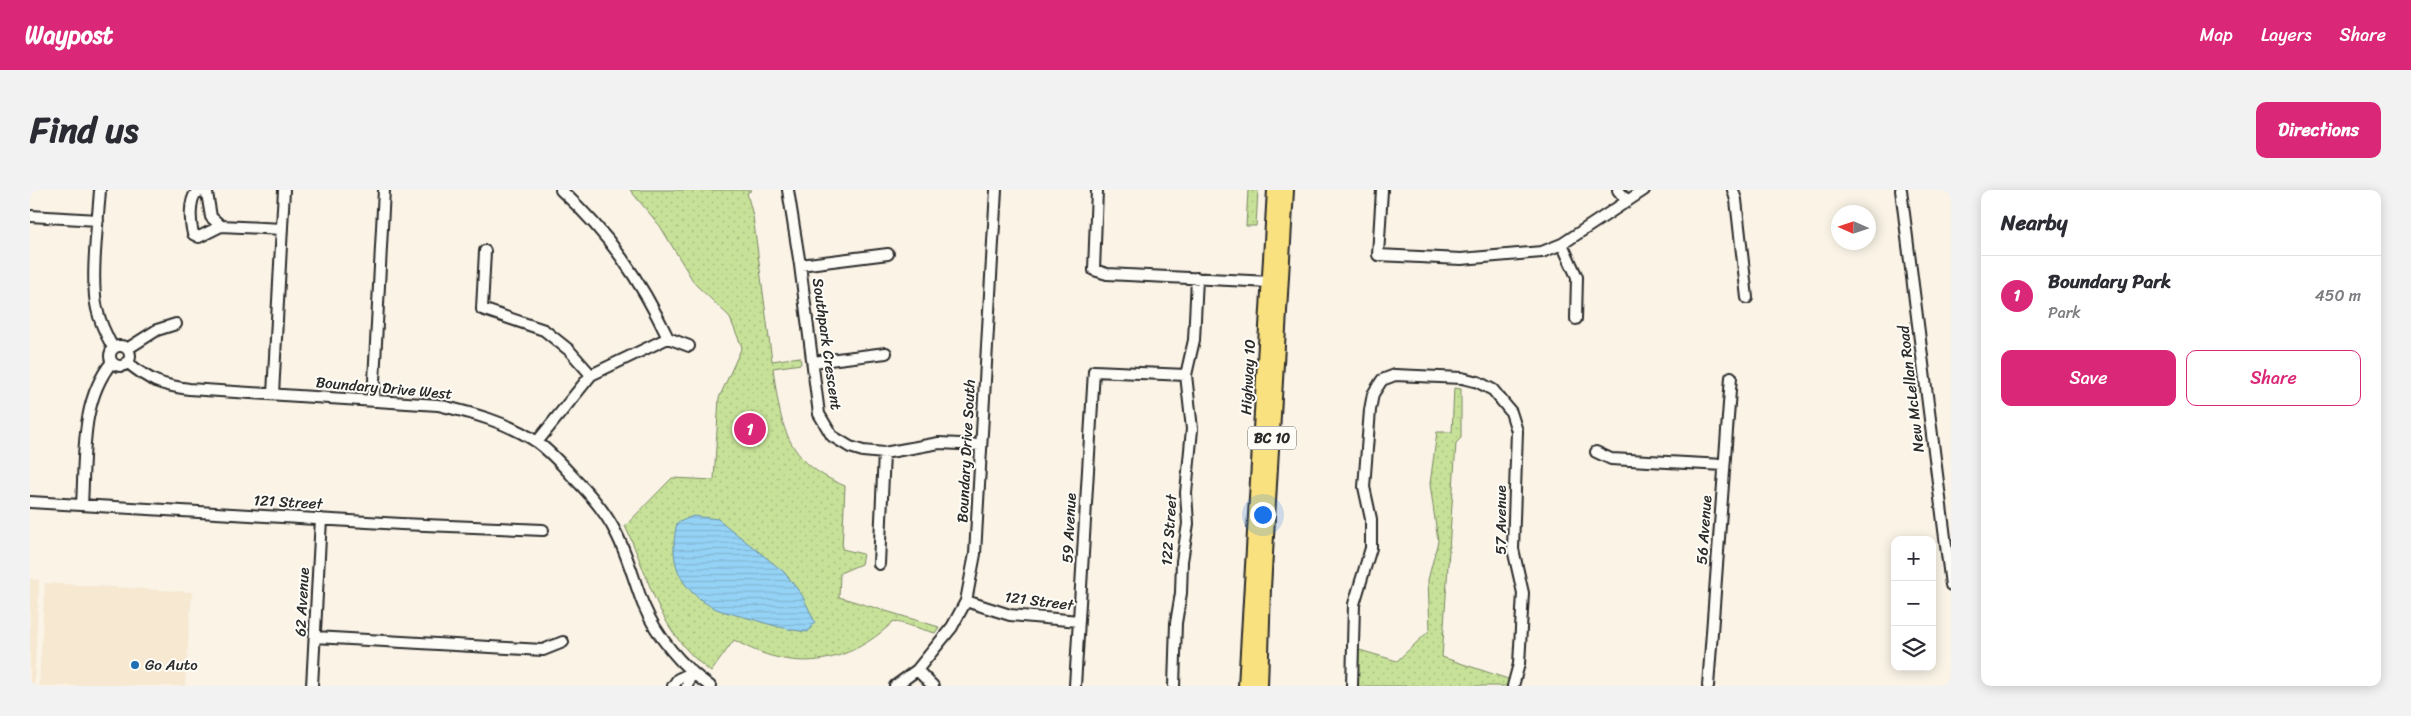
<!DOCTYPE html>
<html lang="en">
<head>
<meta charset="utf-8">
<style>
  :root { --surface:#fff; --page:#f2f2f3; --text:#2b2b33; --muted:#7c7c81; --line:#e1e1e2; --accent:#db2777 }
  body { margin:0; font-family:Sriracha,sans-serif; background:var(--page); color:var(--text) }
  .controls { position:absolute; right:15px; bottom:15px; display:grid; overflow:hidden; border-radius:10px; box-shadow:0 2px 12px #0003 }
  .controls button { width:45px; height:45px; display:grid; place-items:center; padding:0; border:0; border-bottom:1px solid var(--line); background:var(--surface); color:var(--text); font:25px sans-serif }
  .compass { position:absolute; left:1801px; top:15px; width:45px; height:45px; border-radius:50%; background:var(--surface); box-shadow:0 2px 12px #0003; rotate:273deg }
  .you { position:absolute; left:1232px; top:324px; width:18px; height:18px; margin:-12px; border:4px solid #fff; border-radius:50%; background:#1a73e8; box-shadow:0 0 0 8px #1a73e833 }
  .badge { display:grid; place-items:center; width:32px; height:32px; border-radius:50%; background:var(--accent); color:#fff; font-size:16px; font-weight:700 }
  .pin { position:absolute; translate:-50% -50%; border:2px solid #fff; box-shadow:0 1px 5px #0006 }
  .list { margin:0; padding:0; list-style:none }
  h2 { display:flex; justify-content:space-between; align-items:center; height:65px; margin:0; padding:0 20px; font-size:21px }
  h2 small { font-size:16px; font-weight:400; color:var(--muted) }
  .list li { display:grid; grid-template-columns:32px 1fr auto; gap:15px; align-items:center; box-sizing:border-box; height:80px; padding:0 20px; border-top:1px solid var(--line) }
  .list b { display:block; font-size:19px; white-space:nowrap }
  .list p { margin:0; font-size:16px; white-space:nowrap; color:var(--muted) }
  .list em { font-size:16px; font-style:normal; color:var(--muted) }
  .actions { display:flex; gap:10px; padding:15px 20px }
  .actions a { flex:1; padding:11px 0; border:1px solid var(--accent); border-radius:10px; text-align:center; font-size:18px; color:var(--accent) }
  .actions .main { background:var(--accent); color:#fff }
  .icon { flex:none; width:28px; height:28px; fill:none; stroke:currentColor; stroke-width:2; stroke-linecap:round; stroke-linejoin:round }
  .map { position:relative; flex:none; width:1921px; height:496px; overflow:hidden; border-radius:10px }
  header { display:flex; align-items:center; gap:30px; box-sizing:border-box; height:70px; padding:0 25px; background:var(--accent); color:#fff }
  header strong { font-size:24px }
  nav { display:flex; gap:28px; margin-inline-start:auto; font-size:18px }
  .intro { display:flex; align-items:center; justify-content:space-between; box-sizing:border-box; height:120px; padding:0 30px }
  h1 { margin:0; font-size:35px }
  .button { padding:12px 22px; border-radius:10px; background:var(--accent); color:#fff; font-size:18px; font-weight:700 }
  main { display:flex; gap:30px; padding:0 30px }
  aside { flex:1; background:var(--surface); border-radius:10px; box-shadow:0 2px 12px #0003 }
  .map>svg:first-child { display:block }
  .built { fill:#f6e8d1 }
  .park { fill:url(#park-dots); stroke:#798662 }
  .water { fill:url(#water-rules); stroke:#6b90a5 }
  .lines { fill:none; stroke-linecap:round; stroke-linejoin:round }
  .minor-casing { stroke:#2b2b2b; stroke-width:14 }
  .highway-casing { stroke:#2b2b2b; stroke-width:18 }
  .minor { stroke:#fdfcf7; stroke-width:10 }
  .highway { stroke:#fae180; stroke-width:14 }
  .poi-dot { fill:#1f6fb2; stroke:#fdfcf7; stroke-width:2 }
  .labels { text-anchor:middle; stroke-width:4; stroke-linejoin:round; paint-order:stroke }
  .shield { fill:#fdfcf7; stroke:#6a6a68; stroke-width:1 }
  .shield-label { font-size:14px; font-weight:bold; fill:#2b2b2b }
  .street-label { font-size:15px; fill:#2b2b2b; stroke:#fdfcf7 }
  .poi-label { font-size:15px; fill:#2b2b2b; stroke:#fdfcf7; text-anchor:start }
</style>
</head>
<body>
<header>
<strong>Waypost</strong>
<nav><a>Map</a><a>Layers</a><a>Share</a></nav>
</header>
<div class="intro"><h1>Find us</h1><a class="button">Directions</a></div>
<main>
<div class="map">
<svg width="1921" height="496" viewBox="0 0 1921 496">
  <defs>
    <pattern id="park-dots" width="8" height="8" patternUnits="userSpaceOnUse" patternTransform="scale(1.25)"><rect width="8" height="8" fill="#c7e298"/><path d="M2 2h.1M6 6h.1" fill="none" stroke="#abc283" stroke-width="1.8" stroke-linecap="round"/></pattern>
    <pattern id="water-rules" width="6" height="5" patternUnits="userSpaceOnUse" patternTransform="scale(1.25)"><rect width="6" height="5" fill="#95d3f6"/><path d="M0 2.5h6" fill="none" stroke="#81b5d3"/></pattern>
  </defs>
  <rect width="100%" height="100%" fill="#faf3e6"/>
  <filter id="ink" filterUnits="userSpaceOnUse"><feTurbulence type="fractalNoise" baseFrequency=".02" numOctaves="2"/><feDisplacementMap in="SourceGraphic" scale="10" xChannelSelector="R" yChannelSelector="G"/><feConvolveMatrix kernelMatrix="1 2 1 2 8 2 1 2 1" color-interpolation-filters="sRGB"/></filter>
  <g filter="url(#ink)">
    <path class="built" d="M0 389 9 390 4 496H0Z
      M15 393 162 402 155 496H9Z"/>
    <path class="park" d="M600 0H722L717 3 723 26 742 171 770 167 771 174 743 178C751 237 755 271 815 296L812 359 833 364 831 374 810 383 809 407 909 437 905 443 864 431C816 477 762 483 704 450L681 482C627 441 622 393 595 336L642 288 684 290 689 208 712 157 699 126 665 94 630 36Z
      M1218 0H1228L1226 36H1216Z
      M1424 198 1431 199V248L1426 253 1412 467 1481 490 1479 496H1326V459L1367 471 1400 440 1398 390 1408 351 1400 294 1407 242H1422Z"/>
    <path class="water" d="M663 326 688 329 754 382 772 405 785 432 778 442C757 440 738 434 718 428 707 425 692 422 682 417 648 398 638 370 647 333Z"/>
    <g class="lines">
      <g class="minor-casing">
        <path id="minor" d="M70 0C68 32 60 89 67 119 70 133 76 145 83 158
          M758 0 770 75 789 224 802 246 820 257 833 261 854 263 909 253 951 255
          M1067 0 1064 80 1077 84 1240 92
          M1352 0 1348 65 1431 69 1512 62 1532 54 1614 0
          M1588 0 1597 11
          M1703 0 1706 10 1717 108
          M1871 0 1921 395
          M0 26 68 30
          M191 36 181 27 177 3 172 1 166 3C159 11 160 33 163 44L169 47 191 36 252 39
          M1532 54 1547 87 1546 129
          M455 61 452 119 514 140 539 160 561 185
          M770 75 858 64
          M638 148 659 156
          M80 166a10 10 0 1 1 20 0a10 10 0 1 1-20 0Z
          M97 159 127 140 146 134
          M97 172C120 191 130 195 159 199L408 215C442 223 477 232 507 252 521 262 533 276 545 289 561 305 576 323 586 343 598 366 604 391 613 414 627 447 651 476 680 496
          M783 172 856 163
          M243 204 254 0
          M343 210 354 0
          M507 252 561 185 638 148C610 89 579 44 531 0
          M1566 262 1581 269 1694 275
          M0 312 371 334 513 340
          M52 315C55 267 50 211 82 172
          M849 374 854 263
          M936 411 980 425 1049 431
          M285 447 513 460 533 452
          M887 480 903 496
          M282 496 291 329
          M643 496 648 489 661 483
          M657 496 661 483
          M865 496 887 480 922 437 936 411 945 364 966 0
          M1045 496 1064 181 1156 185
          M1144 496 1146 433 1151 403 1152 371 1158 334 1156 303 1162 239 1156 185 1164 150 1167 88
          M1322 496 1324 414 1341 358V329L1334 297 1340 220 1343 204 1352 190 1365 185 1432 188 1448 192 1463 200 1481 222 1487 241 1483 359 1493 403 1489 474 1483 496
          M1678 496 1701 187"/>
      </g>
      <g class="highway-casing">
        <path id="highway" d="M1216 496 1245 0
          M1230 496 1233 398 1256 0"/>
      </g>
      <use href="#minor" class="minor"/>
      <use href="#highway" class="highway"/>
    </g>
  </g>
  <circle class="poi-dot" cx="105" cy="475" r="5"/>
  <g class="labels">
    <rect class="shield" x="1218" y="236.5" width="48" height="23" rx="4"/>
    <g class="shield-label">
      <text x="1242" y="253">BC 10</text>
    </g>
    <g class="street-label">
      <text transform="translate(797 154) rotate(82)" y="5">Southpark Crescent</text>
      <text transform="translate(1218 187) rotate(-87)" y="5">Highway 10</text>
      <text transform="translate(354 198) rotate(5)" y="5">Boundary Drive West</text>
      <text transform="translate(1881 199) rotate(-97)" y="5">New McLellan Road</text>
      <text transform="translate(936 261) rotate(-87)" y="5">Boundary Drive South</text>
      <text transform="translate(258 312) rotate(3)" y="5">121 Street</text>
      <text transform="translate(1471 330) rotate(-90)" y="5">57 Avenue</text>
      <text transform="translate(1039 338) rotate(-87)" y="5">59 Avenue</text>
      <text transform="translate(1139 340) rotate(-86)" y="5">122 Street</text>
      <text transform="translate(1674 340) rotate(-86)" y="5">56 Avenue</text>
      <text transform="translate(1009 411) rotate(7)" y="5">121 Street</text>
      <text transform="translate(272 412) rotate(-87)" y="5">62 Avenue</text>
    </g>
    <g class="poi-label">
      <text x="115" y="480">Go Auto</text>
    </g>
  </g>
</svg>
<div class="controls">
<button>+</button>
<button>−</button>
<button><svg class="icon" aria-label="layers" viewBox="0 0 24 24"><path d="M12 4l9 5-9 5-9-5zM3 14l9 5 9-5"/></svg></button>
</div>
<svg class="compass" viewBox="-18 -18 36 36"><path d="M0-13l5 13h-10z" fill="#e53935"/><path d="M0 13l5-13h-10z" fill="#7c7c81"/></svg>
<div class="you"></div>
<div class="pin badge" style="left:720px;top:239px">1</div>
</div>
<aside>
<h2>Nearby<small></small></h2>
<ul class="list">
<li><span class="badge">1</span><div><b>Boundary Park</b><p>Park</p></div><em>450 m</em></li>
</ul>
<div class="actions"><a class="main">Save</a><a>Share</a></div>
</aside>
</main>
</body>
</html>
